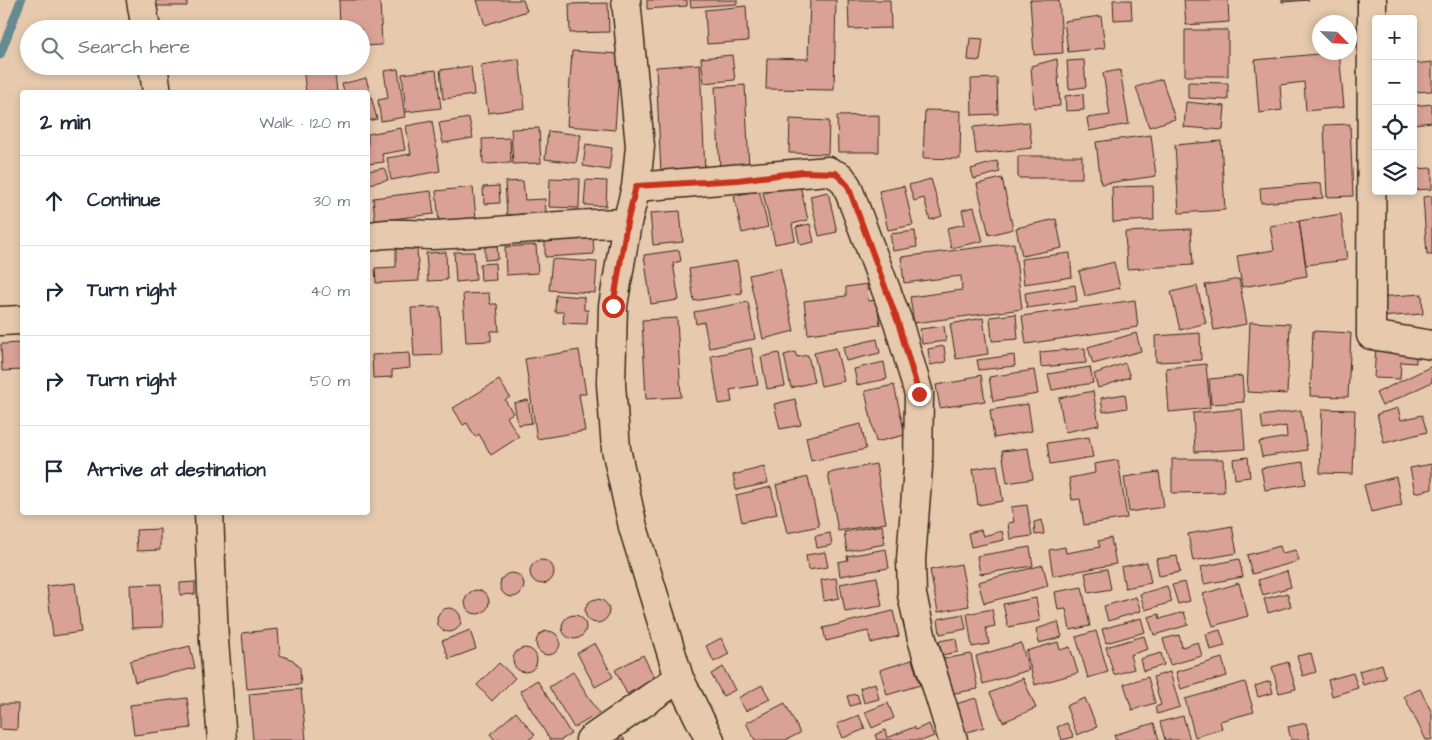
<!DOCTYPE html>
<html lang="en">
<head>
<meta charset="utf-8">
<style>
  :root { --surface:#fff; --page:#f6f6f7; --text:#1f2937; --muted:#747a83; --line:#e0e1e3 }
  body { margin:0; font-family:"Architects Daughter",sans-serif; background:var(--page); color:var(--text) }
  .controls { position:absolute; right:15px; top:15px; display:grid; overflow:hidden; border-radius:5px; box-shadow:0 2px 8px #0003 }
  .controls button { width:45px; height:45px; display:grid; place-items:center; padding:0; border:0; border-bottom:1px solid var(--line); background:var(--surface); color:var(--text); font:25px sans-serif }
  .compass { position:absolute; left:1312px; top:15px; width:45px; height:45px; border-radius:50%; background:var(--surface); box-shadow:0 2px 8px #0003; rotate:114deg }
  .stop { position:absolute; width:15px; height:15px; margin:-11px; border:4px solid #c8321e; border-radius:50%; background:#fff }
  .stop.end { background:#c8321e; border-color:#fff; box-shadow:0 1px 5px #0008 }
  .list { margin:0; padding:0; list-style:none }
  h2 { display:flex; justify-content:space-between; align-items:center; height:65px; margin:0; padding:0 20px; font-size:21px }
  h2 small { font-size:16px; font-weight:400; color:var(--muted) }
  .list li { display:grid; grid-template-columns:32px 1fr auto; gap:15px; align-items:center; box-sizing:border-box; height:90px; padding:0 20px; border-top:1px solid var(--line) }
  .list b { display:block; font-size:19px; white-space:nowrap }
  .list em { font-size:16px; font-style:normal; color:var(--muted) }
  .icon { flex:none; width:28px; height:28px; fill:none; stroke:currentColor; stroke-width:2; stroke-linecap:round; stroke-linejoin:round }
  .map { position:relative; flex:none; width:1432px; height:740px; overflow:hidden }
  .search { position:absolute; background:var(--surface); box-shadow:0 2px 8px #0003; left:20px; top:20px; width:350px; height:55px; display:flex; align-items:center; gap:12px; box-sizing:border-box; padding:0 18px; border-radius:28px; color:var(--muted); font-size:19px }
  .panel { position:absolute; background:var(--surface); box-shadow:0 2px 8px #0003; left:20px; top:90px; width:350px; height:425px; border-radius:5px }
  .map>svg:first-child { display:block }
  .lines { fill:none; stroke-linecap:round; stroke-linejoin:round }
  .stream { stroke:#638b91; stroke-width:9 }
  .building { fill:#daa196; stroke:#3b2a1e }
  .minor-casing { stroke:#3b2a1e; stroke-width:31 }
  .minor { stroke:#e7caae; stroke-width:28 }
  .route { stroke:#c8321e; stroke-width:6 }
</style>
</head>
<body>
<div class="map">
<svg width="1432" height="740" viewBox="0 0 1432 740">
  <rect width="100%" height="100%" fill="#e7caae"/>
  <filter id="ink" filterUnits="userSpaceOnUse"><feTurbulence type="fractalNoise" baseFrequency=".02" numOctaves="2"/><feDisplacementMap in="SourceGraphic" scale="10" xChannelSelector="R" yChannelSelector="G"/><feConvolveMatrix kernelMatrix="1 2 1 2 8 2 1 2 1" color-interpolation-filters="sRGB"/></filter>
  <g filter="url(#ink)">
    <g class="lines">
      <path class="stream" d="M0 55 21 0"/>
    </g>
    <path class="building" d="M149 0H187V6H149Z
      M339 0H380L382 45 361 46V29H340Z
      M477 0H523L527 11 485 25Z
      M647 0H687V6L647 9Z
      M690 0H737V4L691 7Z
      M810 0H836L834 90 766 89 767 58 808 59Z
      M848 0H890L891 28 849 29Z
      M1030 0H1059L1063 53 1034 55Z
      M1113 0H1131L1132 19 1114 20Z
      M1184 0H1228L1229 22 1186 25Z
      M1282 0H1309L1282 2Z
      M608 3 609 32 570 33 569 4Z
      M746 6 748 41 707 44 705 10Z
      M1101 16 1105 48 1068 52 1064 21Z
      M1185 30H1228V76H1185Z
      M970 38 983 39 980 61 968 60Z
      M572 51 620 54 615 130 567 126Z
      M1339 52 1344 107 1306 111 1304 82 1280 85 1282 110 1259 113 1255 60Z
      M732 55 735 80 704 83 701 58Z
      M519 59 525 108 488 113 481 65Z
      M1057 59 1060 106 1034 108 1031 66Z
      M1084 60 1086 87 1069 89 1067 61Z
      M1432 62V91L1413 92V64Z
      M700 64 705 171 661 174 656 67Z
      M334 66 337 92H306L303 67Z
      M471 66 474 95 443 99 440 70Z
      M398 69 405 117 381 121 378 100 388 98 384 71Z
      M436 70 441 108 406 112 402 74Z
      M1120 70 1129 124 1089 131 1087 118 1110 115 1103 73Z
      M366 78 377 119 368 121V92H344L342 84Z
      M997 78 998 114 972 115 971 79Z
      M1162 79 1175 119 1149 127 1136 87Z
      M1188 82 1228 83V100L1188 98Z
      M745 85 749 168 720 169 715 87Z
      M1083 94 1084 110 1066 111 1065 96Z
      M1186 102 1225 106 1223 130 1184 127Z
      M1432 104V122L1413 124V106Z
      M925 110 961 111 960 159 923 158Z
      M879 115V152H838L837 116Z
      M469 118 473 138 443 143 439 123Z
      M790 119 829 121 828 154 789 153Z
      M432 121 440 171 391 180 387 158 411 154 406 126Z
      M1029 122 1032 148 976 154 973 127Z
      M1350 124 1353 196 1327 197 1324 125Z
      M401 128 405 150 382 154 384 162 368 164V134Z
      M539 128 541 163 513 164 511 129Z
      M548 131 581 135 576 163 545 159Z
      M1151 135 1156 176 1101 184 1096 142Z
      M510 138 511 163 483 164 482 139Z
      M1221 141 1225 210 1179 213 1175 145Z
      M586 144 612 148 609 170 583 166Z
      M1018 156H1082V178H1018Z
      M997 161 1000 172 974 179 971 169Z
      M385 168 388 180 368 184V171Z
      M1432 168V189L1413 190V169Z
      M550 178 580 179 579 208 549 207Z
      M1002 178 1013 229 989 235 977 184Z
      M931 179 942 216 930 220 924 198 914 201 909 185Z
      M586 180 607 181 606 206 584 205Z
      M523 181 525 200 545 199 546 213 507 215 505 182Z
      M1321 183 1323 198 1261 203 1260 188Z
      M800 185 808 220 792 224 795 240 775 244 763 193Z
      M499 186 500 203 484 204 483 187Z
      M904 186 913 225 888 230 879 191Z
      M1153 186 1154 220 1113 222 1112 187Z
      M473 187 476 218 439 223 436 191Z
      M759 190 768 227 742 233 734 196Z
      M431 191 434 214 375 221 373 198Z
      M828 192 837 232 819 236 810 196Z
      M1432 196V255H1427L1423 197Z
      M974 207 983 241 951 248 947 228 965 224 962 210Z
      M680 211 683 242 653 245 650 213Z
      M1341 214 1347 260 1306 265 1299 221Z
      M1056 219 1062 248 1022 256 1016 228Z
      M1299 221 1307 276 1242 287 1237 256 1274 250 1270 226Z
      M810 224 814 242 800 245 796 227Z
      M1191 229 1193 265 1127 269 1125 232Z
      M915 231 917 247 893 251 890 234Z
      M593 237 594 254 545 257V240Z
      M1014 243 1022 309 914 323 910 297 962 290 961 276 904 283 901 257Z
      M485 245H497L498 259 485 260Z
      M536 245 538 273 506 275 505 247Z
      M417 248 419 281 376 283 375 268 396 267V249Z
      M679 250 681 261 673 263 679 300 651 304 644 255Z
      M446 252 447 280 428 281 426 253Z
      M454 252H474L476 280 456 282Z
      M1070 253 1072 277 1024 284 1021 259Z
      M552 259 597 262 595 293 549 290Z
      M737 261 742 293 694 301 689 269Z
      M1114 262 1120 288 1085 296 1079 271Z
      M495 263 496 280 481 281 480 264Z
      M780 268 794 331 763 339 749 275Z
      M1239 279 1247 324 1214 330 1205 285Z
      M867 284 868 301 877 300 880 325 808 334 804 301 846 296V287Z
      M1075 285 1077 301 1027 308 1025 293Z
      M1197 286 1206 323 1180 330 1171 292Z
      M489 293 490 304H497L499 331H491V341L466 342 463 294Z
      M1422 294 1423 314 1378 317 1377 297Z
      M556 295 584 297V310H588L587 324 563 323 564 312H555Z
      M1135 300 1138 327 1026 344 1022 316Z
      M748 302 755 339 709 348 704 322 696 324 694 312Z
      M440 307 442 355 414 356 411 308Z
      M1016 314 1018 339 992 341 990 317Z
      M677 318 681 397 646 399 642 320Z
      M983 318 988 354 956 359 950 324Z
      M1250 322 1290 324 1287 394 1247 392Z
      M944 326 946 341 922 344 920 329Z
      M1313 331 1351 333 1348 397 1310 396Z
      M1136 333 1141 351 1093 364 1088 347Z
      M1200 333 1201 360 1156 362 1155 336Z
      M877 339 880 353 846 361 843 347Z
      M22 343V370L2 371 1 344Z
      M1376 344 1416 346V363L1401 362 1400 379 1374 378Z
      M944 346 946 362 930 365 928 349Z
      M751 348 758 385 730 390 732 402 719 404 711 356Z
      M836 348 844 381 821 386 814 353Z
      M1085 348 1086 363 1041 367 1040 352Z
      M579 350 586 394H579L585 431 537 439 525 359Z
      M795 352 797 357 808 355 814 382 791 388 784 355Z
      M409 353 410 368 392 370V377L373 378 372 355Z
      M779 353 785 386 767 389 761 357Z
      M1014 355 1015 366 979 370 977 360Z
      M884 362 887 379 857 385 854 369Z
      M1125 363 1130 377 1098 388 1094 374Z
      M1206 364 1210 408 1169 412 1166 368Z
      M1432 366V382L1382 406 1376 393Z
      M1090 367 1093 383 1052 390 1048 374Z
      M1034 370 1038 394 993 401 989 377Z
      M981 375 985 401 940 408 936 385 967 380V378Z
      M1242 376 1244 402 1211 404 1209 379Z
      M499 380 510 397 505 400 513 413 507 417 519 437 491 455 479 434 475 437 467 423 463 425 453 408Z
      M894 385 905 435 876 442 865 391Z
      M1093 391 1099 425 1065 432 1059 398Z
      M1125 394 1127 408 1103 412 1101 398Z
      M795 399 801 425 780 429 774 404Z
      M528 400 532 423 518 425 514 403Z
      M1028 404 1032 431 994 438 990 410Z
      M1398 408 1401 420 1422 415 1427 432 1384 443 1377 414Z
      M1242 409 1245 449 1195 452 1193 413Z
      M1322 409 1355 410 1353 474 1320 473Z
      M1301 410 1307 450 1262 457 1259 442 1287 437 1286 426 1263 430 1261 416Z
      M861 424 866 449 811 461 806 437Z
      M1089 437 1093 457 1050 464 1047 443Z
      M1028 448 1033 479 1007 483 1002 451Z
      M1248 457 1250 477 1235 479 1233 459Z
      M1172 459H1223L1224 492 1172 493Z
      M1118 460 1127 518 1084 525 1080 499 1072 500 1069 478 1095 473 1094 464Z
      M1303 462 1306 484 1265 490 1261 468Z
      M876 464 886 523 838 531 828 473Z
      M1432 464V489L1415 493 1410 468Z
      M997 465 1003 501 978 505 973 469Z
      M764 467 768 483 736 490 733 475Z
      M1159 472 1164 507 1129 512 1124 477Z
      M808 477 819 526 787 533 776 485Z
      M1396 477 1402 505 1371 512 1364 485Z
      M771 487 777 514 742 522 736 495Z
      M1027 505 1032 536 1010 539 1008 523 1014 522 1011 507Z
      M1042 520 1044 534 1035 535 1034 522Z
      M882 525 885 544 847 551 844 532Z
      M1232 526 1237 553 1193 561 1188 534Z
      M160 529V550L137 551 136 530Z
      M981 530 983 536 1002 531 1004 540 971 547 968 533Z
      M830 533 832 545 817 548 815 536Z
      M1111 538 1116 564 1053 576 1049 550 1065 547 1066 553 1100 547 1098 541Z
      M1280 546 1282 553 1296 550 1299 561 1252 574 1247 555Z
      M1030 547 1033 566 980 574 977 556Z
      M886 549 889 568 840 576 838 562 848 560 847 556Z
      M825 552 828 567 808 570 806 555Z
      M1177 556 1180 572 1159 576 1156 559Z
      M1239 559 1243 577 1204 584 1201 567Z
      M530 572a12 12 0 1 1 24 0a12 12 0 1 1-24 0Z
      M1147 562 1151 583 1125 588 1121 567Z
      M961 564 969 606 938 612 930 570Z
      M1043 565 1048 586 984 603 978 582Z
      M1107 569 1111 589 1089 593 1085 573Z
      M1287 571 1291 587 1263 595 1258 580Z
      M500 585a12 12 0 1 1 24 0a12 12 0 1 1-24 0Z
      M877 577 882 606 845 612 840 584Z
      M836 578 839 598 824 601 821 580Z
      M195 582V594L180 595V583Z
      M1185 582 1190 601 1178 604 1172 585Z
      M75 583 81 632 53 636 47 586Z
      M1239 583 1248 616 1213 626 1203 594Z
      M161 584 163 627 132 628 130 585Z
      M1167 586 1172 602 1145 610 1140 594Z
      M1082 587 1090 626 1070 630 1066 609 1058 610 1055 592Z
      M465 602a12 12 0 1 1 24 0a12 12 0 1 1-24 0Z
      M1287 593 1291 606 1268 613 1264 599Z
      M1136 597 1141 611 1108 621 1104 606Z
      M1036 598 1040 621 1008 627 1003 604Z
      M585 611a12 12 0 1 1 24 0a12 12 0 1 1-24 0Z
      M437 620a12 12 0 1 1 24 0a12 12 0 1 1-24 0Z
      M992 609 995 626 986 628 989 644 972 647 967 614Z
      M893 611 899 636 871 643 868 631 826 641 823 628Z
      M1184 612 1188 625 1154 635 1148 617 1159 614 1160 619Z
      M963 614 966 629 940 634 938 619Z
      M562 627a12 12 0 1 1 24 0a12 12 0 1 1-24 0Z
      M1141 618 1145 632 1106 643 1102 629Z
      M1058 622 1062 637 1039 643 1036 629Z
      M278 629 280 655 293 660 300 668 301 684 247 689 242 633Z
      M470 630 476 649 449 659 442 641Z
      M1220 630 1225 646 1210 650 1206 634Z
      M1096 631 1108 672 1088 678 1076 637Z
      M536 643a12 12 0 1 1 24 0a12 12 0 1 1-24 0Z
      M1179 635 1182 647 1198 642 1202 656 1170 665 1163 639Z
      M1144 636 1148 649 1130 655 1134 669 1114 675 1106 647Z
      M721 638 729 654 714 662 706 646Z
      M956 638 958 652 942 655 939 641Z
      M1058 642 1060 650 1070 647 1078 673 1035 685 1026 651Z
      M595 643 613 677 595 687 577 653Z
      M1021 643 1029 670 983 684 976 656Z
      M190 646 195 668 135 682 130 661Z
      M513 660a12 12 0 1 1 24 0a12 12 0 1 1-24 0Z
      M1161 653 1164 665 1143 671 1140 659Z
      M1311 653 1316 672 1303 676 1297 656Z
      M971 654 978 689 949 694 943 659Z
      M643 655 655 679 627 694 615 670Z
      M1222 658 1227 676 1181 689 1176 672Z
      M912 660 920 685 887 695 880 670Z
      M1288 662 1296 689 1279 693 1272 667Z
      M499 663 515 678 492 701 477 685Z
      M1382 664 1386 678 1363 685 1359 671Z
      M723 667 735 690 723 696 711 674Z
      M573 672 599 713 574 728 549 687Z
      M1170 672 1180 707 1157 714 1155 707 1161 705 1153 677Z
      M1353 673 1358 688 1332 696 1328 680Z
      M1148 677 1155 703 1132 710 1124 684Z
      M1023 678 1036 708 1003 722 990 693Z
      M537 680 571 734 561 740H550L520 691Z
      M1270 681 1273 693 1258 697 1255 686Z
      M1245 682 1254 712 1220 721 1222 729 1195 737 1185 699Z
      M875 683 879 699 864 703 860 688Z
      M762 685 770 699 746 711 738 698Z
      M301 689 306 740H253L249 694Z
      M1420 689 1432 713V739L1429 740H1426L1404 696Z
      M857 694 860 703 850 706 847 696Z
      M187 698 191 728 134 735 130 705Z
      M976 698 984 727 961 734 952 705Z
      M1085 698 1097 727 1077 735 1066 706Z
      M785 703 800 733 786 740H755L746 723Z
      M888 703 894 718 872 728 865 712Z
      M0 704H18L17 730 0 729Z
      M516 712 535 735 528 740H495L490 734Z
      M859 715 865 729 843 738 837 724Z
      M1183 716 1190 740H1165L1160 722Z
      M1067 723 1074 737 1062 740 1057 727Z
      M1154 723 1159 740H1116L1114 735Z
      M1306 723 1310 740H1291L1288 727Z
      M929 724 934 736 924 740H877L875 735 885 730 887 738 914 727 915 730Z
      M616 729 625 740H602Z"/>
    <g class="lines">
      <g class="minor-casing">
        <path id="minor" d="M141 0 146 29
          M626 0 640 146 636 187 627 223 613 306 611 384 616 449 633 527 679 678 710 740
          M1372 0 1371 335 1432 345
          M153 66 157 92
          M636 187 828 171 841 177 847 186 898 322 919 394 918 467 911 560 912 595 922 639 953 740
          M368 237C389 231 410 235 432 235 497 233 562 223 627 223
          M0 321 22 320
          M209 512 214 641 222 740
          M590 740 679 678"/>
      </g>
      <use href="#minor" class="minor"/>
    </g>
  </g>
  <g class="lines" filter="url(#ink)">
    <path class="route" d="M613 306 627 223 636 186 738 180 803 172 836 173 848 186 898 322 919 394"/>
  </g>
</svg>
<div class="controls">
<button>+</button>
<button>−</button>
<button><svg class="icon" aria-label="locate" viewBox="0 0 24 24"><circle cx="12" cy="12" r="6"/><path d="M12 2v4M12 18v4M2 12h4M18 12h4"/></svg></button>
<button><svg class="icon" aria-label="layers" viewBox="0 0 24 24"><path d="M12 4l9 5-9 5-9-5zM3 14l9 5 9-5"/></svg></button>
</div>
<svg class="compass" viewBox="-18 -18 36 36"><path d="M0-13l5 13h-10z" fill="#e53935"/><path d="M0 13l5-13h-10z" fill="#747a83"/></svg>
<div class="stop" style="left:613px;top:306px"></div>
<div class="stop end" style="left:919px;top:394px"></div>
<div class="search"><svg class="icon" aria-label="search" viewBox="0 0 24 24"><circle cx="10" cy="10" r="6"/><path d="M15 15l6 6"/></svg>Search here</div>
<section class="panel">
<h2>2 min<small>Walk · 120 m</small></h2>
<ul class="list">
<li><svg class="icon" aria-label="ahead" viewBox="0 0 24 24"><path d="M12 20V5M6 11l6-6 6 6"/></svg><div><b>Continue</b></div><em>30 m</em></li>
<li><svg class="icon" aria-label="right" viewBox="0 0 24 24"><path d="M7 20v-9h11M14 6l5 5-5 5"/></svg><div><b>Turn right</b></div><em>40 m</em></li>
<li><svg class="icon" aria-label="right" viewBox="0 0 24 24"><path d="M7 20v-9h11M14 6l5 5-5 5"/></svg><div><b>Turn right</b></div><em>50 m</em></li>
<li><svg class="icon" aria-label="arrive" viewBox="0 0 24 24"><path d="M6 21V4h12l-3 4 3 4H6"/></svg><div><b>Arrive at destination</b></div></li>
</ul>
</section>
</div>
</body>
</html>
